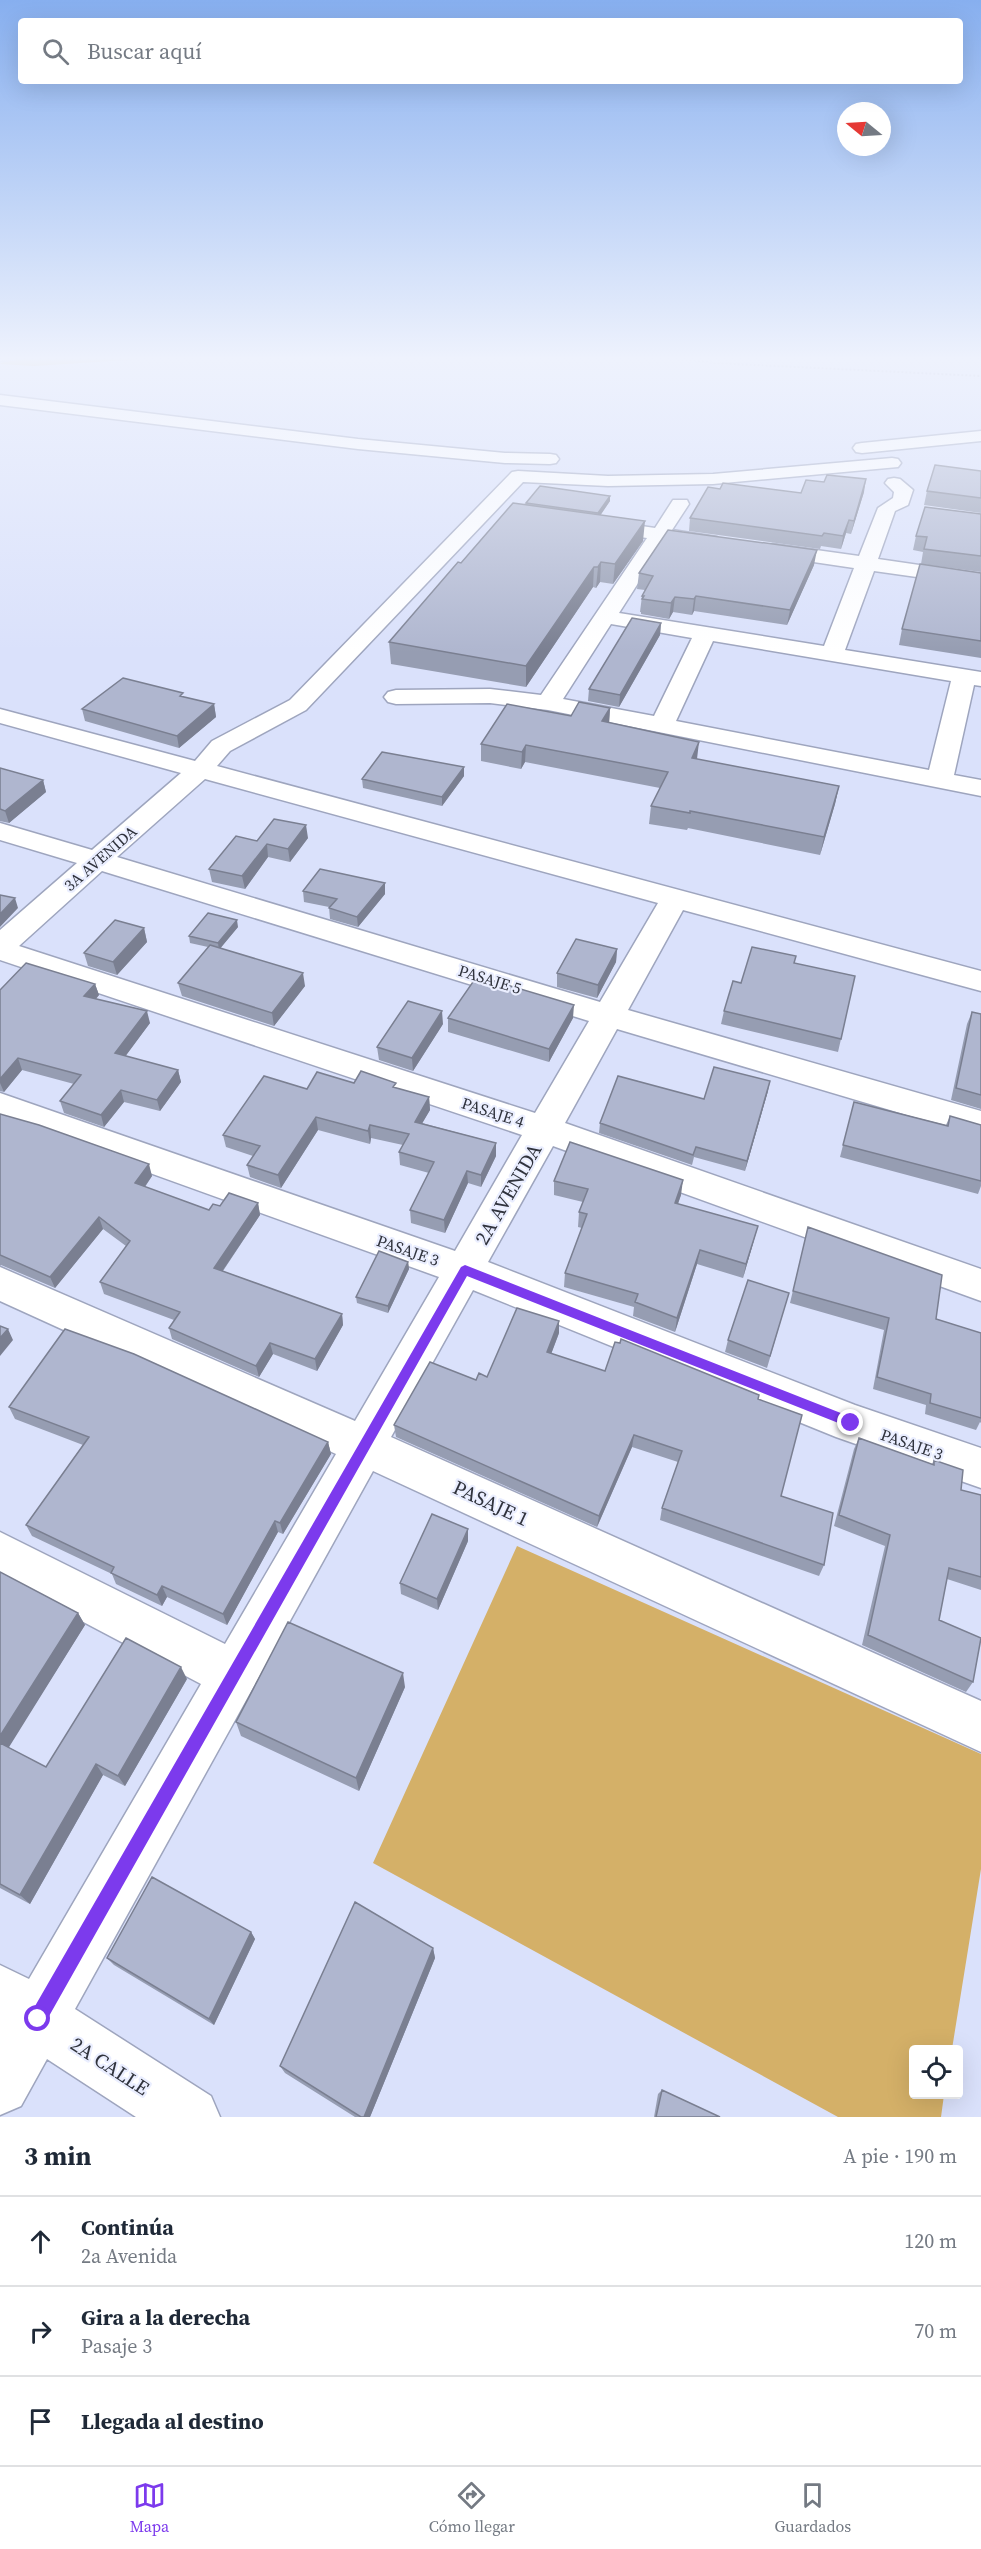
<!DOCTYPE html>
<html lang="es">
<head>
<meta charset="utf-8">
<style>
  :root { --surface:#fff; --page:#f6f6f7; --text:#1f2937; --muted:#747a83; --line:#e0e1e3; --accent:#7c3aed }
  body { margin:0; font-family:"Source Serif 4",serif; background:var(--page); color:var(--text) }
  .controls { position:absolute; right:18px; bottom:18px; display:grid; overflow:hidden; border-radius:6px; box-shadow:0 6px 24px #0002 }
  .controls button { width:54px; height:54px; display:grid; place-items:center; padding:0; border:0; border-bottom:2px solid var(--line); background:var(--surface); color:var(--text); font:30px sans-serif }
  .compass { position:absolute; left:837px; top:102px; width:54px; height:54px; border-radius:50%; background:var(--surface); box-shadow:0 6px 24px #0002; rotate:288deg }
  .stop { position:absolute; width:18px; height:18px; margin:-14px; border:4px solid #7c3aed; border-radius:50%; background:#fff }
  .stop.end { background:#7c3aed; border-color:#fff; box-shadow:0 2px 6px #0008 }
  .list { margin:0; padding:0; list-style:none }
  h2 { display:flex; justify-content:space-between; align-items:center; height:78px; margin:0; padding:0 24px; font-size:26px }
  h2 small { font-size:20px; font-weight:400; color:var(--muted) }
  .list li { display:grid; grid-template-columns:39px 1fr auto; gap:18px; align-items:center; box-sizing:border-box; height:90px; padding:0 24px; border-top:2px solid var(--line) }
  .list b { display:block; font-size:22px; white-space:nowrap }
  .list p { margin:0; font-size:20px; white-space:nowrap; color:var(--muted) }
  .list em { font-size:20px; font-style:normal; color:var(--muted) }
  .icon { flex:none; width:33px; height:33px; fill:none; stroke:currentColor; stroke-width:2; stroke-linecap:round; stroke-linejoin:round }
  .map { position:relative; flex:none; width:981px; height:2117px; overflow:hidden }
  .search { position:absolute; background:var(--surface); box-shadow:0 6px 24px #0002; left:18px; right:18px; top:18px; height:66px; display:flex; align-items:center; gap:15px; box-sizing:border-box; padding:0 21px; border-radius:6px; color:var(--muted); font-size:22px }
  .sheet { height:348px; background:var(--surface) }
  nav { display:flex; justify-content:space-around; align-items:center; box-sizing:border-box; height:84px; border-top:2px solid var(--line); background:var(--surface); font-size:16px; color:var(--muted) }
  nav a { display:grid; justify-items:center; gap:3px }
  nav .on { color:var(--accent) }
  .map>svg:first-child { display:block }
  .green { fill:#d4b068 }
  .forest { fill:#d1a64b }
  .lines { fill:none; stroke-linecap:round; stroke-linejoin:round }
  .minor-casing { stroke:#9ea5be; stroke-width:3 }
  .path { stroke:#a3a8bd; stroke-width:2; stroke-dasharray:2 2; stroke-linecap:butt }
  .minor { fill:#fff; fill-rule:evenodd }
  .wall { fill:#969db2 }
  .shaded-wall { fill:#7a7f91 }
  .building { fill:#afb6cf; stroke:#7a7f91; stroke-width:1.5 }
  .route { fill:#7c3aed }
  .labels { text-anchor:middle; stroke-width:4.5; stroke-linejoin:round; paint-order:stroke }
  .street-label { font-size:16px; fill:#30333d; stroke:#eaeeff }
  .near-street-label { font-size:20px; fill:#30333d; stroke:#eaeeff }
</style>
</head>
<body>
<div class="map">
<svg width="981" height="2117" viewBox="0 0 981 2117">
  <rect width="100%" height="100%" fill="#dae1fb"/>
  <path class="green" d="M517 1546 981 1754V1869L952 2049 914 2050V2094L944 2095 941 2117H838L373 1863Z"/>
  <path class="forest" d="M13 356H192L34 366 0 364Z"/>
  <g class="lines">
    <g class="minor-casing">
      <path id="minor" d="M0 356H16L14 359 0 361Z
        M0 395 358 439 505 453 550 454 556 455 559 459 556 463 550 464 505 463 358 449 0 405Z
        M981 431V441L862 453 856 452 853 448 856 444 862 443Z
        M892 458 898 459 901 463 898 467 713 484 608 486 523 482 306 710 230 751 217 766 981 971V991L683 910 628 1010 981 1111V1137L617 1029 565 1123 981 1269V1301L553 1146 488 1262 855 1405 981 1448V1488L836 1437 473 1290 391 1437 981 1701V1752L373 1471 75 2009 211 2096 220 2117H136L47 2059 21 2106 0 2115V1965L29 1979 201 1684 0 1578V1532L225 1644 336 1454 0 1301V1267L355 1421 439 1277 0 1119V1093L455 1251 522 1135 0 960V930L77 863 0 840V823L92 850 181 773 0 723V709L195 761 212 741 290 700 512 472 518 471 608 476 713 474ZM205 779 658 903 600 1002 117 857ZM102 871 589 1021 535 1113 19 946Z
        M894 478 900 479 913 490 908 505 895 511 878 559 981 574V586L874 571 845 650 981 672V686L974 685 954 775 981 780V796L548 710 490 703 396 704 388 702 384 697 388 692 396 690 490 689 541 695 647 538 593 530 590 526 593 522 600 520 655 528 673 500H687L689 504 672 530 717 537 720 541 717 545 710 547 665 541 619 613 824 646 854 568 773 556 766 554 763 550 766 546 773 544 859 556 878 508 893 498 894 492 885 483 888 479ZM611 624 692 638 654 716 563 699ZM713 641 951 681 929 770 676 721Z"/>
    </g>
    <path class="path" d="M654 356 715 363 981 376"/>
    <use href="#minor" class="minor"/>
  </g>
  <path class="wall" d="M981 471V513L924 505 927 491Z
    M720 489 801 493 864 492 851 534 846 533 841 549 821 546 820 549 689 531 690 518Z
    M610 501 600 515 643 541 613 584 600 582 596 588 593 587 526 687 391 664 389 642 461 563 525 505 526 503Z
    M981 514V572L921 564 923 552 913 550 916 536Z
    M814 565 787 625 694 611 692 615 673 612 669 619 641 614V612H640L642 596 645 590 637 589 639 573Z
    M981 573V658L899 645 902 629Z
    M661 623 660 635 619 707 588 701 589 689Z
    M184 697 214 704 216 717 179 748 85 721 82 709Z
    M610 708 609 723 697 759 839 786 835 804 820 855 688 828 687 830 649 824 651 806 660 788 525 762 521 769 481 761V744Z
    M0 768 43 780 46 792 9 823 0 821Z
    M464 776 442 806 363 788 362 779Z
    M308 838 290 862 268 857 245 889 212 882 209 869 257 841Z
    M303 891 385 894 358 927 330 919 329 907 304 902Z
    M238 927 220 948 305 986 274 1026 182 996 178 983 208 947 190 943 189 936Z
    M144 928 147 942 117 975 88 966 84 953Z
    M617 949 616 962 597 998 557 987V973Z
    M794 963 841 1039 838 1052 721 1024 724 1011 741 983Z
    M95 984 99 995 96 999 150 1023 125 1056 178 1070 181 1082 160 1111 124 1102 104 1127 64 1113 60 1101 74 1084 22 1070 4 1092 0 1091V990Z
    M972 1012 981 1014V1109L951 1100 967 1024Z
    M448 1018H573L549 1062 448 1032Z
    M443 1024 413 1071 379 1060 377 1047Z
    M354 1083 397 1088 429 1097 430 1110 422 1123 496 1143V1156L481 1187 468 1183 445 1233 411 1223 410 1210 429 1173 400 1165 399 1152 403 1145 371 1138 370 1144 318 1130 281 1188 250 1177 247 1165 253 1156 226 1147 223 1135Z
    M768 1091 745 1171 694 1157 692 1165 599 1133 600 1123 704 1099Z
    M854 1102 946 1125 950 1116 981 1125V1186L978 1194 840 1157Z
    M0 1114 152 1176 145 1187 209 1210 220 1206 258 1203 260 1215 223 1271 342 1314 343 1325 317 1371 273 1354 259 1377 172 1339 169 1328 174 1320 104 1294 100 1282 126 1246 103 1229 55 1288 1 1265 0 1266Z
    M554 1181 681 1195 678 1204 754 1240 743 1278 697 1264 675 1332 633 1316 634 1307 564 1287 565 1273 582 1228 578 1227 579 1212 583 1202 554 1195Z
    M808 1227 936 1319 981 1333V1423L980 1422 976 1430 925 1414 926 1405 873 1389 884 1330 790 1303Z
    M408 1262 409 1269 388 1313 357 1303 356 1297Z
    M789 1293 767 1368 725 1352 728 1340Z
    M559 1333 551 1354 605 1371 758 1399 781 1496 824 1565 819 1576 660 1520 662 1508 678 1462 632 1447 597 1527 396 1437 394 1425 476 1380 487 1377Z
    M9 1407 328 1442 331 1454 283 1534 278 1532 227 1625 167 1597 162 1606 116 1584 112 1574 32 1536 26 1525 83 1445 15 1419Z
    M859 1438 932 1464 934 1460 961 1490 981 1495V1590L947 1579 939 1620 973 1682 966 1692 862 1645 885 1546 834 1526 854 1449Z
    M468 1541 438 1610 401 1594 400 1583Z
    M0 1572 78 1613 85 1625 8 1747 46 1767 187 1679 125 1786 103 1775 30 1904 0 1888Z
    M405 1687 359 1791 241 1736 236 1722Z
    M251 1932 255 1939 214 2025 114 1965 107 1958Z
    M433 1948 435 1958 370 2117H355L285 2073 280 2066Z
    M662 2090 720 2117H654L658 2094Z"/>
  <path class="shaded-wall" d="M866 479 864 492 851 534 854 521Z
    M610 496V501L598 519V513Z
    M849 520 846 533 841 549 843 536Z
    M645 521 643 541 613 584 615 564Z
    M817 550 814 565 787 625 790 610Z
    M601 562 600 582 596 588 598 567Z
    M594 567 593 587 526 687V666Z
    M696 596 694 611 692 615 694 599Z
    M675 597 673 612 669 619 671 603Z
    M661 623 660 635 619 707 620 695Z
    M214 704 216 717 179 748 177 736Z
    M610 708 609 724 602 721Z
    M699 742 697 759 692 758Z
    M526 745 525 762 521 769 522 752Z
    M464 767V776L442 806V797Z
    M43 780 46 792 9 823 5 811Z
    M839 786 835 804 820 855 824 837Z
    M306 825 308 838 290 862 288 849Z
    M267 844 268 857 245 889 242 876Z
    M385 883V894L358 927 357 917Z
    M15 898 18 908 0 927V914Z
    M237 920 238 927 219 950 218 943Z
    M144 928 147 942 117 975 113 962Z
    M617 949 616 962 597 998 598 985Z
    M303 973 305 986 274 1026 272 1013Z
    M95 984 99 995 88 1008 84 996Z
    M574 1005 573 1018 549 1062V1049Z
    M147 1011 150 1023 119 1065 115 1053Z
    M442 1011 443 1024 413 1071 412 1058Z
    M18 1058 22 1070 4 1092 0 1083V1079Z
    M178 1070 181 1082 160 1111 157 1100Z
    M770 1081 768 1091 745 1171 747 1161Z
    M121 1090 124 1102 104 1127 101 1115Z
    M429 1097 430 1110 416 1134 415 1122Z
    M316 1117 318 1130 281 1188 278 1175Z
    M370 1125 371 1138 370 1144 368 1131Z
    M496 1143V1156L481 1187V1175Z
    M149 1164 152 1176 139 1195 135 1183Z
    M467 1171 468 1183 445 1233 444 1220Z
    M683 1180 681 1195 673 1217 675 1203Z
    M258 1203 260 1215 217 1279 214 1268Z
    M99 1217 103 1229 55 1288 50 1277Z
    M758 1226 754 1240 743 1278 746 1264Z
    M700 1250 697 1264 675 1332 677 1318Z
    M408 1262 409 1269 388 1313V1306Z
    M342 1314 343 1325 317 1371 315 1359Z
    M559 1321V1333L547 1365V1352Z
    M8 1329 13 1340 0 1356V1338Z
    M270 1343 273 1354 259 1377 256 1366Z
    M634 1435 632 1447 597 1527 599 1516Z
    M328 1442 331 1454 283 1534 280 1523Z
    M275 1521 278 1532 227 1625 223 1614Z
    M468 1529V1541L438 1610 437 1599Z
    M162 1586 167 1597 162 1606 157 1595Z
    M78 1613 85 1625 6 1752 0 1745V1736Z
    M181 1667 187 1679 125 1786 118 1776Z
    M403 1673 405 1687 359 1791 356 1778Z
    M96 1764 103 1775 30 1904 20 1895Z
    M251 1932 255 1939 214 2025 209 2019Z
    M433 1948 435 1958 370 2117H364Z"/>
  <path class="building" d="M935 465 981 471V498L927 491Z
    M827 475 866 479 854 521 849 520 843 536 824 533 822 536 690 518 708 487 720 489 723 483 801 493 806 480 824 482Z
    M540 486 610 496 598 513 526 503Z
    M513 503 645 521 615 564 601 562 598 567H594L526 666 389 642 458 562 461 563Z
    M925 507 981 514V556L924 549 927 537 916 536Z
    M668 530 817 550 790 610 696 596 694 599 675 597 671 603 642 599 644 596H642L653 576 639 573Z
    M920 564 981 573V641L902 629Z
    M632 618 661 623 620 695 589 689Z
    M123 678 183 693 180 696 214 704 177 736 82 709Z
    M579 702 610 708 602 721 699 742 692 758 839 786 824 837 690 811V813L651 806 668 772 526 745 522 752 481 744 507 704 571 716Z
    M382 752 464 767 442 797 362 779Z
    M0 768 43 780 5 811 0 809Z
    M274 819 306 825 288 849 267 844 242 876 209 869 236 836 257 841Z
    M320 869 385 883 357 917 329 908 337 899 303 891Z
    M0 895 15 898 0 914Z
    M208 913 237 920 218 943 189 936Z
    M115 920 144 928 113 962 84 953Z
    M576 939 617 949 598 985 557 973Z
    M210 945 303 973 272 1013 178 983Z
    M752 947 796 956 794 963 855 976 841 1039 724 1011 733 981 741 983Z
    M26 963 95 984 84 996 147 1011 115 1053 178 1070 157 1100 121 1090 101 1115 60 1101 81 1075 18 1058 0 1079V990Z
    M477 976 574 1005 549 1049 448 1018Z
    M408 1001 442 1011 412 1058 377 1047Z
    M972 1012 981 1014V1095L956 1088Z
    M714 1067 770 1081 747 1161 696 1147 693 1155 600 1123 618 1076 704 1099Z
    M361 1071 396 1083 393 1087 429 1097 415 1122 496 1143 481 1175 467 1171 444 1220 410 1210 434 1162 399 1152 409 1134 370 1125 368 1131 316 1117 278 1175 247 1165 260 1146 223 1135 264 1076 307 1089 317 1072 354 1083Z
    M854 1102 948 1126 950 1116 981 1125V1181L843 1145Z
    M0 1114 39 1125 149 1164 135 1183 209 1210 213 1204 220 1206 229 1193 258 1203 214 1268 342 1314 315 1359 270 1343 256 1366 169 1328 180 1312 100 1282 130 1241 99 1217 50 1277 0 1255Z
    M570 1142 683 1180 675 1203 758 1226 746 1264 700 1250 677 1318 635 1302 638 1294 565 1273 587 1214 579 1212 588 1189 554 1181Z
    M808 1227 942 1275 936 1319 981 1333V1418L930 1403 931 1394 877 1377 889 1318 793 1291Z
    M379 1251 408 1262 388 1306 356 1297Z
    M748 1280 789 1293 770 1356 728 1340Z
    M517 1308 559 1321 547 1352 605 1371 615 1342 620 1343 621 1339 759 1395 758 1399 802 1415 781 1496 833 1513 824 1565 662 1508 682 1451 634 1435 599 1516 394 1425 430 1362 476 1380 479 1373 487 1377Z
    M0 1326 8 1329 0 1338Z
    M65 1329 134 1354 328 1442 280 1523 275 1521 223 1614 162 1586 157 1595 111 1573 114 1567 26 1525 89 1437 9 1407Z
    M859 1438 934 1465V1460L963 1470 961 1490 981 1495V1577L949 1568 939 1620 981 1638 973 1682 868 1635 890 1535 839 1515Z
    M432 1514 468 1529 437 1599 400 1583Z
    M0 1572 78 1613 0 1736Z
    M288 1622 403 1673 356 1778 236 1722Z
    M126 1638 181 1667 118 1776 96 1764 20 1895 0 1884V1743L46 1767Z
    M152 1877 251 1932 209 2019 107 1958Z
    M355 1902 433 1948 364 2117H361L280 2066Z
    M662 2090 720 2117H656Z"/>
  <linearGradient id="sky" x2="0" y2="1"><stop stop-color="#87afef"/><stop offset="0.55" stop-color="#eef2fd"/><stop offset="1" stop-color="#eef2fd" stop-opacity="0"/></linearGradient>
  <rect width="981" height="652" fill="url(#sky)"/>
  <path class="route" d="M465 1265 856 1419 858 1423 851 1428 467 1276 44 2025 38 2027 31 2025 29 2019 31 2013 461 1267Z"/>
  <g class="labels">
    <g class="street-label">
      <text transform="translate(100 858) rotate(-41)" y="6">3A AVENIDA</text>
      <text transform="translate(490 979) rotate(17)" y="6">PASAJE 5</text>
      <text transform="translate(493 1112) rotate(18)" y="6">PASAJE 4</text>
      <text transform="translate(408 1250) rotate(19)" y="6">PASAJE 3</text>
      <text transform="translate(912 1444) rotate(19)" y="6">PASAJE 3</text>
    </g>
    <g class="near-street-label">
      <text transform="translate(508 1194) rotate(-60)" y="7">2A AVENIDA</text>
      <text transform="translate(491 1503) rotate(25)" y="7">PASAJE 1</text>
      <text transform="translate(110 2066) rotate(33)" y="7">2A CALLE</text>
    </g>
  </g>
</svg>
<div class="controls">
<button><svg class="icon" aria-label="locate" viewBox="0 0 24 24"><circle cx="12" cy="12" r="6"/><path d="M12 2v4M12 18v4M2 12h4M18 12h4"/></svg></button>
</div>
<svg class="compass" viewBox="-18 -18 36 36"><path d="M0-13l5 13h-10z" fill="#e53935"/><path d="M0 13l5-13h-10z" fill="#747a83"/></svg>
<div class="stop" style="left:38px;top:2019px"></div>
<div class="stop end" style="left:851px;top:1423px"></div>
<div class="search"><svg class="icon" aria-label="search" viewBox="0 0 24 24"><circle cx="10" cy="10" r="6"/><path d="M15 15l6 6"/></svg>Buscar aquí</div>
</div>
<section class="sheet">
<h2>3 min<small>A pie · 190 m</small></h2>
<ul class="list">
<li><svg class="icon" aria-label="ahead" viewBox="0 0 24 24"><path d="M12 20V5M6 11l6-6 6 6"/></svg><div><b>Continúa</b><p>2a Avenida</p></div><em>120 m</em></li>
<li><svg class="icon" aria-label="right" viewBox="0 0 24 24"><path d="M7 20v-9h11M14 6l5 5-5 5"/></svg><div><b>Gira a la derecha</b><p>Pasaje 3</p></div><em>70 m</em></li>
<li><svg class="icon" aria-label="arrive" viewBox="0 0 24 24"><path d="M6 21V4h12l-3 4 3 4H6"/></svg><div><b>Llegada al destino</b></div></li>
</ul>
</section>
<nav>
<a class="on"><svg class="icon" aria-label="map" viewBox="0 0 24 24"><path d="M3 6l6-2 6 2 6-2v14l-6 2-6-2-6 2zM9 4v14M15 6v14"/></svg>Mapa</a>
<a><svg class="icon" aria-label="directions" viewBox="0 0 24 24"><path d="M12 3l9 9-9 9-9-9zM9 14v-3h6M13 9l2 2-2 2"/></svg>Cómo llegar</a>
<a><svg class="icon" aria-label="saved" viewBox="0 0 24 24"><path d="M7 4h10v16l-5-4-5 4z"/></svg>Guardados</a>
</nav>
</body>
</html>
